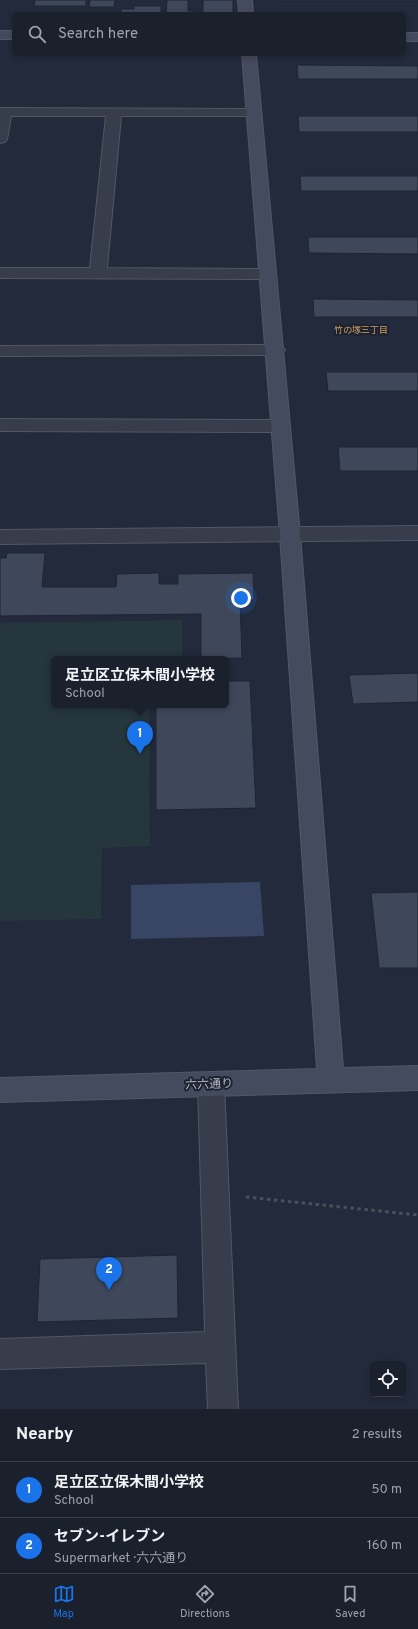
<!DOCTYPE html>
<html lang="en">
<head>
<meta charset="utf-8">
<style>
  :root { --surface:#1a202c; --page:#232834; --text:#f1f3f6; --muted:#9fa3a9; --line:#383e48; --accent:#1a73e8 }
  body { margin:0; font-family:Overpass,"Noto Sans JP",sans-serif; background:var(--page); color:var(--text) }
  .controls { position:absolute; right:12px; bottom:12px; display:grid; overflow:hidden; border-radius:6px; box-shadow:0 2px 6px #0003 }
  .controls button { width:36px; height:36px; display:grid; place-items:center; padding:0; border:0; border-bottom:1px solid var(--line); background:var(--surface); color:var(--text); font:20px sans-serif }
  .you { position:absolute; left:241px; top:598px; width:14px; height:14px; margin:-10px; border:3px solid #fff; border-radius:50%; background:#1a73e8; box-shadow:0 0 0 6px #1a73e833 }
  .badge { display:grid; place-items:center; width:26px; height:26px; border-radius:50%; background:var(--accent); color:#fff; font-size:13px; font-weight:700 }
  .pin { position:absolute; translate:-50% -33px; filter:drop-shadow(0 1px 2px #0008) }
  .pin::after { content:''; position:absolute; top:21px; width:14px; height:12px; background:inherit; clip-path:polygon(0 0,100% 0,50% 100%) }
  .popup { position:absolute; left:51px; top:656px; width:178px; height:52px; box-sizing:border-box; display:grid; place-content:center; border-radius:6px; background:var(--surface); filter:drop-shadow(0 1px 3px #0005); font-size:13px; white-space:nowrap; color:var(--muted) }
  .popup b { font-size:15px; color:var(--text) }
  .popup::after { content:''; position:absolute; left:50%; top:100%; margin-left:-8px; border:8px solid transparent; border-top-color:var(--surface) }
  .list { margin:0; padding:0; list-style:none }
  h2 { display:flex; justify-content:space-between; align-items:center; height:52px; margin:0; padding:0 16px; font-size:17px }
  h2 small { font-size:13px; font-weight:400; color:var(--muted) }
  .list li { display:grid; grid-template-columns:26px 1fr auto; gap:12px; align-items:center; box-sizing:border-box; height:56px; padding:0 16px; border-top:1px solid var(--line) }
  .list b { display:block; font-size:15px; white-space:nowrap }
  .list p { margin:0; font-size:13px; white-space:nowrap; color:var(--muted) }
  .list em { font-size:13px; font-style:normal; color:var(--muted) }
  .icon { flex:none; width:22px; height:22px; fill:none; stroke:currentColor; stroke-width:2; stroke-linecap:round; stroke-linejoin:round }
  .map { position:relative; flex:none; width:418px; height:1409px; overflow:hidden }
  .search { position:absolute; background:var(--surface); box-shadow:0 2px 6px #0003; left:12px; right:12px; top:12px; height:44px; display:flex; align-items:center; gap:10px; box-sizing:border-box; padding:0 14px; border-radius:6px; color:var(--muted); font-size:15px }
  .sheet { height:164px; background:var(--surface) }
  nav { display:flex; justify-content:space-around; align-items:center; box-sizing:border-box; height:56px; border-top:1px solid var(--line); background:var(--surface); font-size:11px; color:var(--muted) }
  nav a { display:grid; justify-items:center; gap:2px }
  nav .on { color:var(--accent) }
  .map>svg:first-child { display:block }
  .green { fill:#25363c }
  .water { fill:#394564 }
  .building { fill:#3f485a; stroke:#1e2432 }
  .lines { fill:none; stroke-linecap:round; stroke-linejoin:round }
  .street-casing { stroke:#525766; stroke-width:2 }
  .secondary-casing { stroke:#525766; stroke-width:2 }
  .path { stroke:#435359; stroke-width:3; stroke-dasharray:3.5 3.5; stroke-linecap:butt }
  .street { fill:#373d4b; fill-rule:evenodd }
  .secondary { fill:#454b5e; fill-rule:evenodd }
  .labels { text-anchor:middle; stroke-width:4; stroke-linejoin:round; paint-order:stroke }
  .far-neighbourhood-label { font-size:9px; fill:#d1a063; stroke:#1c2230 }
  .near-street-label { font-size:12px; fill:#b2b7c7; stroke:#1c2230 }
</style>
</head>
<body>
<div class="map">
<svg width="418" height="1409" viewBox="0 0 418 1409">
  <rect width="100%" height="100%" fill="#232a3b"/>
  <path class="green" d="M182 620V659H54V705H149L150 846 102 848 101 919 0 921V623Z"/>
  <path class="water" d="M260 882 264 936 131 939V885Z"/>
  <path class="building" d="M35 0H86V6H34Z
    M90 0H115L114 7H89Z
    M167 0H188V11H195V14H166Z
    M203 0H233V14H203Z
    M276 0H418V1H276Z
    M134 6H161V14H121V9H134Z
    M297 65 418 66V79H298Z
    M298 116H418V132H299Z
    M300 176H418V191H301Z
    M308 237H418V254L309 253Z
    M313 299 418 300V317H314Z
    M326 372H418V391H328Z
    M338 447H418V471H340Z
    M7 553H45L42 587H116L117 574 159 573V584H178V574L253 573 254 600H240L242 658 201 659V614L0 616V558H6Z
    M418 673V702L353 704 349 675Z
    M226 681H250L256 808 156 810V705H226Z
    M418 892V968H379L371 893Z
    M177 1255 178 1318 37 1322 40 1259Z"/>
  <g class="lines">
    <g class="street-casing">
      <path id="street" d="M0 108 258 109 260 112 258 115 253 116H121L107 268 267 269 273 270 275 274 273 278 267 279 0 278V268H90L106 116H11L7 139 5 142 0 143Z
        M276 345 282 346 285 350 282 354 276 355 0 356V346Z
        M0 419 281 420 288 422 290 426 288 430 281 432 0 431Z
        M418 526V540L0 544V530Z
        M211 1072 220 1076 224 1084 238 1409H208L206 1363 0 1369V1339L205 1332 198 1084 202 1076Z"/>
    </g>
    <g class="secondary-casing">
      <path id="secondary" d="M238 0H252L253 14H239Z
        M0 31H14V39H0Z
        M404 33H418V41H404Z
        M242 54H256L300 535 343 1068 418 1066V1090L0 1102V1078L317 1069 280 535Z"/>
    </g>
    <path class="path" d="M246 1197 418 1215"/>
    <use href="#street" class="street"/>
    <use href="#secondary" class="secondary"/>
  </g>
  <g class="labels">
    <g class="far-neighbourhood-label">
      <text x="361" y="333">竹の塚三丁目</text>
    </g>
    <g class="near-street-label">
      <text transform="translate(209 1084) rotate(-2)" y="4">六六通り</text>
    </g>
  </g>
</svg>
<div class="controls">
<button><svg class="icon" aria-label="locate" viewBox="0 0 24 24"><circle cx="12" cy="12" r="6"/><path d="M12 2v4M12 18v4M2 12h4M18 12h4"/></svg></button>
</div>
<div class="you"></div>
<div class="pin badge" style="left:140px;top:754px">1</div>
<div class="popup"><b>足立区立保木間小学校</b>School</div>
<div class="pin badge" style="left:109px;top:1290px">2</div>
<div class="search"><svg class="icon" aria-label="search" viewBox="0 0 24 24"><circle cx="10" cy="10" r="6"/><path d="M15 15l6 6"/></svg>Search here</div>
</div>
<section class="sheet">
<h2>Nearby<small>2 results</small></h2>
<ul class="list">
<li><span class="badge">1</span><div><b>足立区立保木間小学校</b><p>School</p></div><em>50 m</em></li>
<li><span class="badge">2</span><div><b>セブン-イレブン</b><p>Supermarket · 六六通り</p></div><em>160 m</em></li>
</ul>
</section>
<nav>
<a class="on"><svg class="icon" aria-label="map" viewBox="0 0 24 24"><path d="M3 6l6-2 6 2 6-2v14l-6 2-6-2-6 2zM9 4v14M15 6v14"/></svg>Map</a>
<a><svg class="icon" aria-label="directions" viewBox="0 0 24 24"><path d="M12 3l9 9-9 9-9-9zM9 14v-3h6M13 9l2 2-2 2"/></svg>Directions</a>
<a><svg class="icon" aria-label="saved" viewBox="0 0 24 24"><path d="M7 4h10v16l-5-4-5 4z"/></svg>Saved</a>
</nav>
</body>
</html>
